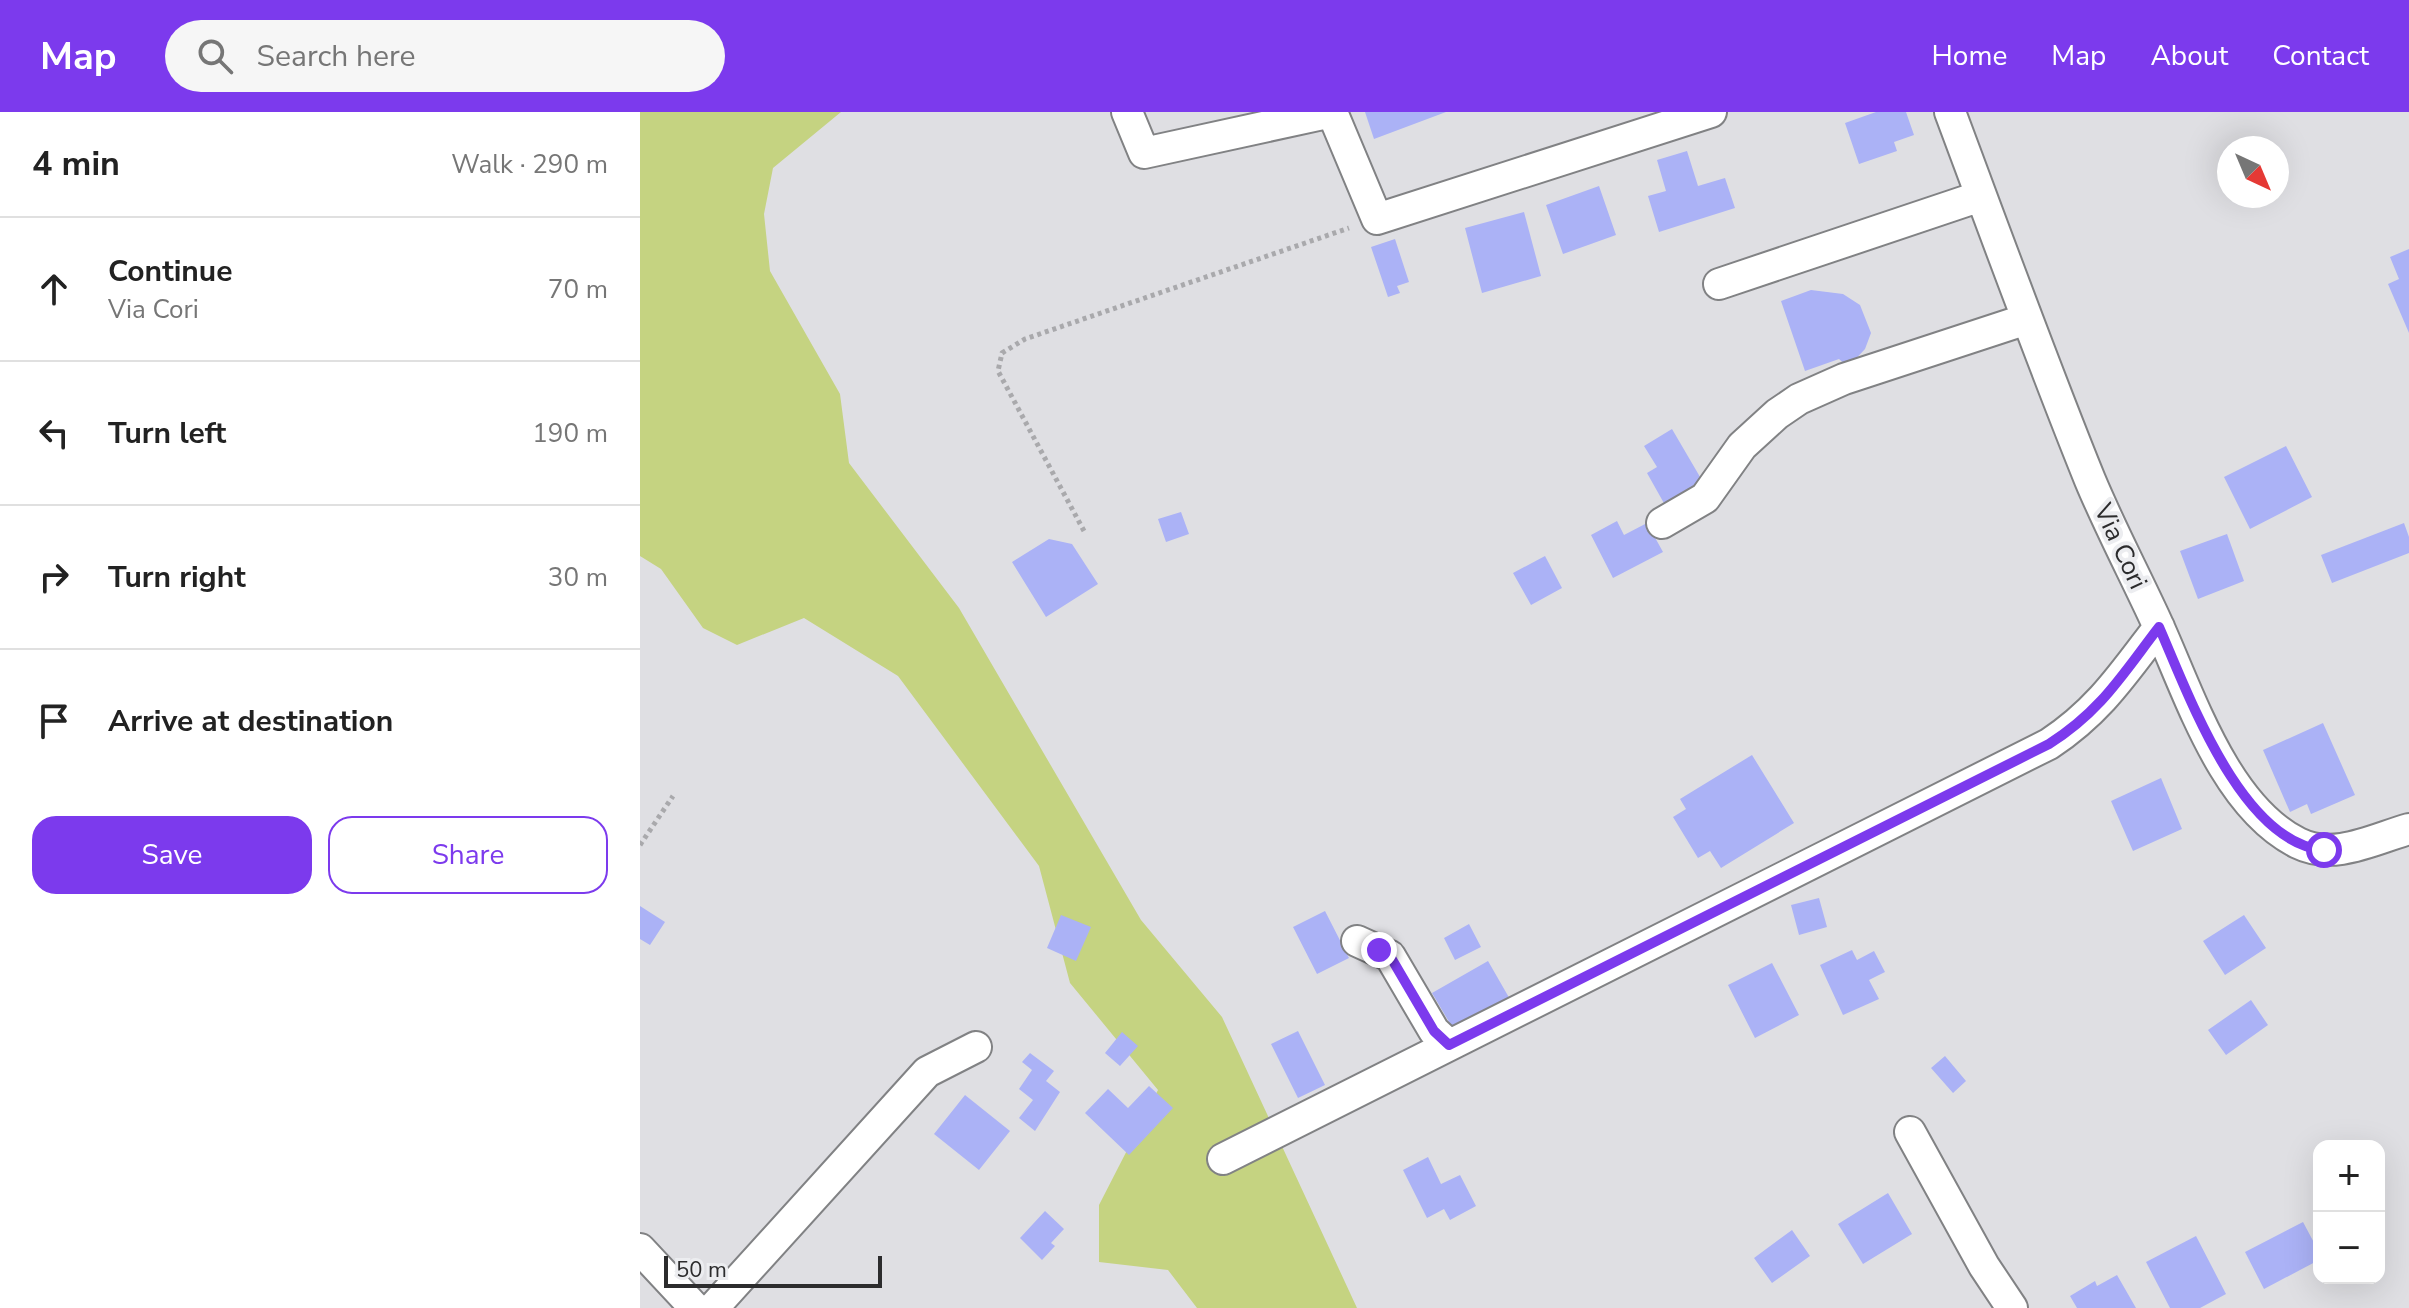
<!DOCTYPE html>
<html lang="en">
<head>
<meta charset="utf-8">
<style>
  :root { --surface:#fff; --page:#f6f6f6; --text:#222; --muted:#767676; --line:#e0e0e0; --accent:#7c3aed }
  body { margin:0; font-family:"Nunito Sans",sans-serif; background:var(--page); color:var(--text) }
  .controls { position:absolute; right:24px; bottom:24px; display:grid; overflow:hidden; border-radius:16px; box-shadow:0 8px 32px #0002 }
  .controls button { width:72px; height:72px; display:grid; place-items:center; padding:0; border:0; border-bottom:2px solid var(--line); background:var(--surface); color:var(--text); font:40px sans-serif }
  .compass { position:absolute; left:1577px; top:24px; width:72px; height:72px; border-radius:50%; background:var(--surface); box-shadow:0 8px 32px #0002; rotate:136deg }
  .scale { position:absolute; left:24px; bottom:20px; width:218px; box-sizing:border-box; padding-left:8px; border:4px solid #2c2c2d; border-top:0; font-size:22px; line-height:28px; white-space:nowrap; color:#2c2c2d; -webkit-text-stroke:6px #ecedf0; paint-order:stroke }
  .stop { position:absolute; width:24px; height:24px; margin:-18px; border:6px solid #7c3aed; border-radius:50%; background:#fff }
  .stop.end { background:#7c3aed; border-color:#fff; box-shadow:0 2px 8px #0008 }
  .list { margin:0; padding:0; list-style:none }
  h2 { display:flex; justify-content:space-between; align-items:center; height:104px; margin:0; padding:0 32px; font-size:34px }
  h2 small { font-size:26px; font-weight:400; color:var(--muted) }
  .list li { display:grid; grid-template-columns:52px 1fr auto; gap:24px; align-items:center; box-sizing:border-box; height:144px; padding:0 32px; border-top:2px solid var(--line) }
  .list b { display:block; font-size:30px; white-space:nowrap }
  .list p { margin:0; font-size:26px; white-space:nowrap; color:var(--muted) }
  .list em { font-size:26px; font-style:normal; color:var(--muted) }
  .actions { display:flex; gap:16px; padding:24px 32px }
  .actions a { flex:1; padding:18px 0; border:2px solid var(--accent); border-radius:24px; text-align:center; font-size:28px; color:var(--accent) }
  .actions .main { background:var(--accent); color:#fff }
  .icon { flex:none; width:44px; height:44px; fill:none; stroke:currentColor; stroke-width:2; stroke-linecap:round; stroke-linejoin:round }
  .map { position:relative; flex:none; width:1769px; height:1196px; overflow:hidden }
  header { display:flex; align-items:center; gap:48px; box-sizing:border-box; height:112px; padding:0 40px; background:var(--accent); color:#fff }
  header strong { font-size:38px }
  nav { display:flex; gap:44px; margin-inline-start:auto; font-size:28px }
  .search { width:560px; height:72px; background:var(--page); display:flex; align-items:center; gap:20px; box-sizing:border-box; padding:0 28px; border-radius:44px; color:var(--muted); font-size:30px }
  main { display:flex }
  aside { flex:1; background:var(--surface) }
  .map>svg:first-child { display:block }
  .green { fill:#c5d381 }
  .building { fill:#abb2f6 }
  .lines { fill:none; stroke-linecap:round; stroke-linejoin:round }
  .minor-casing { stroke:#818284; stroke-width:34 }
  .path { stroke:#a9a9ac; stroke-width:5; stroke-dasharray:4 4; stroke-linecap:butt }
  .minor { stroke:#fff; stroke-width:30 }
  .route { stroke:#7c3aed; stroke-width:10 }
  .labels { text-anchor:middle; stroke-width:8; stroke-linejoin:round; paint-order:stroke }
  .street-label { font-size:26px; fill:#2c2c2d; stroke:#ecedf0 }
</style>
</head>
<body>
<header>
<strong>Map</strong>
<div class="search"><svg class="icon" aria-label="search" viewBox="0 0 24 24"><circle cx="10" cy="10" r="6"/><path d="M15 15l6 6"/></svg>Search here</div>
<nav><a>Home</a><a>Map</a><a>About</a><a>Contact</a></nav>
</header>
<main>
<aside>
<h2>4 min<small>Walk · 290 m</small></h2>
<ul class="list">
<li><svg class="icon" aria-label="ahead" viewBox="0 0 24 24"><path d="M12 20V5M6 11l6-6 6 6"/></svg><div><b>Continue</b><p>Via Cori</p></div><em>70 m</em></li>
<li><svg class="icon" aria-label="left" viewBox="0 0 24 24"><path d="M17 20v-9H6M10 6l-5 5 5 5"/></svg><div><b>Turn left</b></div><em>190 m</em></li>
<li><svg class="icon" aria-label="right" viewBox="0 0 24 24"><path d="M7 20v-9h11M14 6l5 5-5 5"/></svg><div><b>Turn right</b></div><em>30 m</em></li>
<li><svg class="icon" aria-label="arrive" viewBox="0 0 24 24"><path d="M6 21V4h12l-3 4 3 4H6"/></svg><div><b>Arrive at destination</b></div></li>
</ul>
<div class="actions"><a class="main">Save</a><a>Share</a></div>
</aside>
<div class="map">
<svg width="1769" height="1196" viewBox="0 0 1769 1196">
  <rect width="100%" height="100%" fill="#dfdfe3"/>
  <path class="green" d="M0 0H201L133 56 124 102 130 159 200 282 209 351 319 496 501 808 582 905 717 1196H557L528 1158 459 1150V1093L518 978 430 871 399 754 258 564 164 506 97 533 63 516 21 457 0 444Z"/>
  <path class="building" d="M725 0H806L734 27Z
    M1236 0H1266L1274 23 1254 30 1257 39 1219 52 1205 11Z
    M1047 39 1058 74 1085 66 1095 96 1019 120 1008 84 1026 79 1017 48Z
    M959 74 976 123 923 142 906 93Z
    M884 100 901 164 842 181 825 116Z
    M755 127 769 170 757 174 760 181 748 185 731 135Z
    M1769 137V221L1748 172 1759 167 1750 145Z
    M1171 178 1203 182 1220 193 1231 221 1225 237 1208 255 1199 247 1165 259 1141 189Z
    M1032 317 1063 370 1025 393 1007 361 1017 355 1004 334Z
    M1646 334 1672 385 1610 417 1584 365Z
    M541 400 549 422 526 430 518 407Z
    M977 409 984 423 1007 411 1023 440 973 466 951 423Z
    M1764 411 1769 425V441L1692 471 1681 443Z
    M1587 422 1604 469 1558 487 1540 439Z
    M409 427 432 432 458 472 406 505 372 450Z
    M905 444 922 476 891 493 873 461Z
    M1683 611 1715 683 1671 702 1667 692 1650 700 1623 638Z
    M1112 643 1154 711 1081 756 1070 739 1058 746 1033 705 1046 697 1040 687Z
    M1521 666 1542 717 1493 739 1471 689Z
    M1179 786 1187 815 1159 823 1151 793Z
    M0 794 25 810 10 833 0 827Z
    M685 799 709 846 677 862 653 815Z
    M421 803 451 815 436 849 407 836Z
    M1604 803 1626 836 1585 863 1563 829Z
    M829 812 841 835 815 848 804 826Z
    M1212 838 1217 848 1234 839 1245 860 1229 868 1239 887 1203 903 1180 853Z
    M848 849 871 889 815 920 792 881Z
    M1132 851 1159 903 1115 926 1088 873Z
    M1611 888 1628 913 1586 943 1568 918Z
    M658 919 685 973 658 986 631 932Z
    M482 920 498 934 480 954 465 941Z
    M390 941 414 959 406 969 420 980 395 1019 379 1006 393 988 379 977 392 958 382 950Z
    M1305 944 1326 969 1313 981 1291 956Z
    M509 974 533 996 489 1043 445 1001 468 977 488 996Z
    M325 983 370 1019 339 1058 294 1022Z
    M788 1045 801 1072 820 1063 836 1094 810 1108 804 1097 787 1106 763 1058Z
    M1248 1081 1272 1122 1223 1152 1198 1112Z
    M405 1099 424 1117 411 1131 415 1134 402 1148 380 1126Z
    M1663 1110 1679 1140V1148L1624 1177 1605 1140Z
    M1152 1118 1170 1144 1132 1171 1114 1146Z
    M1556 1124 1586 1182 1560 1196H1530L1506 1150Z
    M1477 1163 1496 1196H1437L1430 1184 1455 1169 1457 1174Z"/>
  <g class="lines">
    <g class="minor-casing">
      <path id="minor" d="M487 0 504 41 692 0
        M692 0 737 107 1071 0
        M1310 0C1356 123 1401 247 1450 368 1470 416 1495 463 1517 511 1549 581 1584 694 1658 731 1694 749 1734 727 1769 717
        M1079 172 1341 84
        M1022 411 1065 386 1102 334 1137 302 1159 287 1204 267 1387 207
        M717 829 750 844 794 919 809 933
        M1270 1020 1344 1154 1372 1196
        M583 1047 1409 632C1459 599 1483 562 1519 515
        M0 1137 55 1196
        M73 1196 287 960 336 935"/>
    </g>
    <path class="path" d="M444 419 358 259 362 241 385 227 709 116
      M0 733 33 684"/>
    <use href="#minor" class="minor"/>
  </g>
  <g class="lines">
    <path class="route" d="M739 838 750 844 794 919 809 933 1409 632C1461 599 1482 563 1519 515 1548 581 1601 731 1684 738"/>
  </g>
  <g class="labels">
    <g class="street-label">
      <text transform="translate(1481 434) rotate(65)" y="9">Via Cori</text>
    </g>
  </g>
</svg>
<div class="controls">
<button>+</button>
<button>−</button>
</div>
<svg class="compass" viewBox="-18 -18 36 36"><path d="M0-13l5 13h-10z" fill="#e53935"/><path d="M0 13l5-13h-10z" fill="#767676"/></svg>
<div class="scale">50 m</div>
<div class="stop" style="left:1684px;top:738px"></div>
<div class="stop end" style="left:739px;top:838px"></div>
</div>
</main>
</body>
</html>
